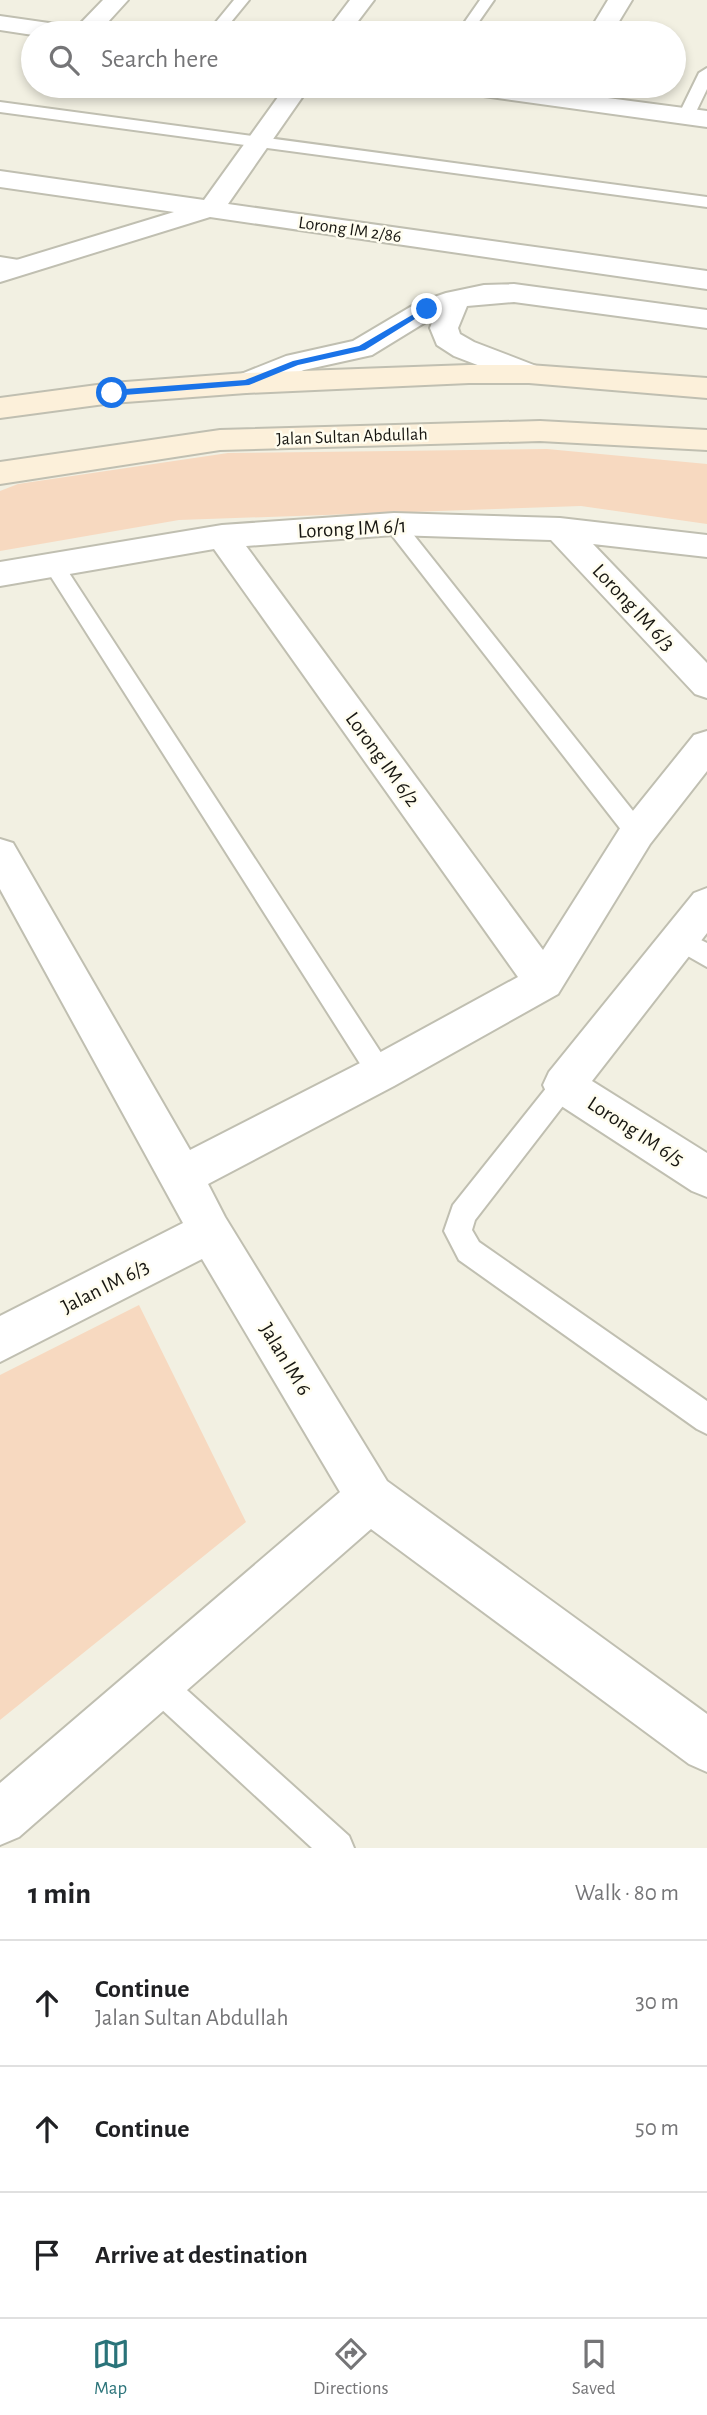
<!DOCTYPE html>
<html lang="en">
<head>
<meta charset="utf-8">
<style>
  :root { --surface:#fff; --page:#f6f6f6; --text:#202124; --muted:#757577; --line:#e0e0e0; --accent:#2a7379 }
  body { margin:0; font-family:"Alegreya Sans",sans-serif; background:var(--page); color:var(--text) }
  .stop { position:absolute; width:21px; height:21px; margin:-16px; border:5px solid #1a73e8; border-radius:50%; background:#fff }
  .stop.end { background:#1a73e8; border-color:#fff; box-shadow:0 2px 7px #0008 }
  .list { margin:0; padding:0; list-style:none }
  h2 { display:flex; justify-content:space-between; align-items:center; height:91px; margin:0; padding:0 28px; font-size:30px }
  h2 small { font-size:23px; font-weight:400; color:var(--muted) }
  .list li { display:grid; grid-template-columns:46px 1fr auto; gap:21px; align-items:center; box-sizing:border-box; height:126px; padding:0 28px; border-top:2px solid var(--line) }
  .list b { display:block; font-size:26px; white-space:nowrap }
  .list p { margin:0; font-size:23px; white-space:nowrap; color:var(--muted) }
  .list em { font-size:23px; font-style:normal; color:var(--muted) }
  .icon { flex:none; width:38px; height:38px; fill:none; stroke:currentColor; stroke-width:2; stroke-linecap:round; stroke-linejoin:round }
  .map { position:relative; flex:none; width:707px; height:1848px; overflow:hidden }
  .search { position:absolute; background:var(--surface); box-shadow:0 4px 10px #0003; left:21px; right:21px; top:21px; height:77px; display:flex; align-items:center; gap:18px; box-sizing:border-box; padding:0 24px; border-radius:38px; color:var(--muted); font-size:26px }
  .sheet { height:469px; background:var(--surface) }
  nav { display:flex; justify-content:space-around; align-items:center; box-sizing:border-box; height:98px; border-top:2px solid var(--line); background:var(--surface); font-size:19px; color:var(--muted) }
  nav a { display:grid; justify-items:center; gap:4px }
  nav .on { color:var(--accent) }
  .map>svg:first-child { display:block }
  .green { fill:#f7d9c0 }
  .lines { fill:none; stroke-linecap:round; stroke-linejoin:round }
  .lane-casing { stroke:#c0bfb1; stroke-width:4 }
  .street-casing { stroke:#c0bfb1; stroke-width:4 }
  .secondary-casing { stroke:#c0bfb1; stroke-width:4 }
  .lane { fill:#fff; fill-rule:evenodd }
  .street { fill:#fff; fill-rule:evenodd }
  .secondary { fill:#fcf0da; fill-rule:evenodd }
  .route { fill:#1a73e8 }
  .labels { text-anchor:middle; stroke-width:5; stroke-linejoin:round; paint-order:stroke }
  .far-street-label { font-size:18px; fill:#181712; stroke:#fffdef }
  .street-label { font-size:21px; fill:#181712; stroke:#fffdef }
</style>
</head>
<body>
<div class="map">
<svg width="707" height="1848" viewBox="0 0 707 1848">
  <rect width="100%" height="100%" fill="#f2f0e2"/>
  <path class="green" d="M547 449 707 464V524L581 506 179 520 0 551V491L18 484 228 453Z
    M139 1305 246 1522 0 1720V1375Z"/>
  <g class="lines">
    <g class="lane-casing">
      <path id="lane" d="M234 0H249L222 33H207Z
        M480 0H494L471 33H457Z
        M707 68V89L694 116 692 119H680L678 116 699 73Z
        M0 102 707 197V207L0 112Z
        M0 257 31 262 34 266 25 271 0 267Z
        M394 517 401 519 645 826 649 833 645 840 637 842 629 840 387 529 384 524 387 519Z
        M53 557 60 559 389 1065 393 1073 389 1081 380 1085 371 1081 46 569 43 564 46 559Z
        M679 929 707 943V967L670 946 667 939 670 932Z
        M564 1073 573 1077 577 1085 573 1093 475 1220 472 1230 479 1242 707 1401V1434L697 1429 459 1260 444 1231 453 1205 555 1077Z
        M157 1668 168 1673 349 1836 354 1848H312L146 1695 141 1684 146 1673Z"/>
    </g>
    <g class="street-casing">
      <path id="street" d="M103 0H128L98 33 33 35 0 30V16L77 27Z
        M350 0H374L349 33H325Z
        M608 0H632L612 33H588Z
        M286 86H310L228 204 707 271V289L210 217 0 282V265L174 212 0 187V171L204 200Z
        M450 86H516L707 111V127L462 93 453 91Z
        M514 284 707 310V328L514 302 467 306 458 328 460 334 474 342 539 367 544 374 539 381 529 383 519 381 454 356 437 345 430 328 434 317 372 355 304 370 246 393 236 390 231 383 236 376 286 356 353 341 417 303 446 293 484 285Z
        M394 513 560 518 707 535V557L593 544 707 663V698L695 694 551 540 394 535 246 546 543 950 624 822 694 735 707 731V771L650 844 558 994 394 1086 208 1184 225 1217 387 1481 707 1714V1772L689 1764 371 1529 19 1837 0 1845V1783L340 1492 202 1259 0 1362V1316L183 1223 0 889V839L13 843 190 1150 366 1060 518 977 214 549 0 586V562L222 525Z
        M707 888V933L592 1081 707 1153V1197L692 1191 549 1098 543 1085 549 1072 694 893Z"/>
    </g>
    <g class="secondary-casing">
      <path id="secondary" d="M469 365H529L707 378V398L529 383H469L246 393 112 403 0 418V398L112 383 246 373Z
        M540 421 707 430V450L540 441 220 450 0 484V462L220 430Z"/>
    </g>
    <use href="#lane" class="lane"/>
    <use href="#street" class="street"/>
    <use href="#secondary" class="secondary"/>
  </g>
  <path class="route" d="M424 308 431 309 365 350 298 365 249 385 112 396 107 393 112 390 245 380 293 361 359 346Z"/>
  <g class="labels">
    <g class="far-street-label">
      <text transform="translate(350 229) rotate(8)" y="6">Lorong IM 2/86</text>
      <text transform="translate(352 436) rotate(-2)" y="6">Jalan Sultan Abdullah</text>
    </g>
    <g class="street-label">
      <text transform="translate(352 528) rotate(-3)" y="7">Lorong IM 6/1</text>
      <text transform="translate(634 607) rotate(47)" y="7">Lorong IM 6/3</text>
      <text transform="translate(383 759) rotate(54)" y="7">Lorong IM 6/2</text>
      <text transform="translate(636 1131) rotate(33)" y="7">Lorong IM 6/5</text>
      <text transform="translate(105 1286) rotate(-27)" y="7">Jalan IM 6/3</text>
      <text transform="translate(286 1359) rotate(59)" y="7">Jalan IM 6</text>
    </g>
  </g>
</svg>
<div class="stop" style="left:112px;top:393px"></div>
<div class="stop end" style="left:427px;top:309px"></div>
<div class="search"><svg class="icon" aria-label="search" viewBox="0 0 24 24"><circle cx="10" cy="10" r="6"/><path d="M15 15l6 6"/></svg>Search here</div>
</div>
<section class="sheet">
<h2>1 min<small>Walk · 80 m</small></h2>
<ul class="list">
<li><svg class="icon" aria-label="ahead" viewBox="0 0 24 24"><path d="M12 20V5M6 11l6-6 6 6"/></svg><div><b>Continue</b><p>Jalan Sultan Abdullah</p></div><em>30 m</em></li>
<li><svg class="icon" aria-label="ahead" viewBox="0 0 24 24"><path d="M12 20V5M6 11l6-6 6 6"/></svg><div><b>Continue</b></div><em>50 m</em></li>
<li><svg class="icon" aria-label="arrive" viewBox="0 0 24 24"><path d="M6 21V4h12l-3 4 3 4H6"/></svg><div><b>Arrive at destination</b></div></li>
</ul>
</section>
<nav>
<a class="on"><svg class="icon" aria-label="map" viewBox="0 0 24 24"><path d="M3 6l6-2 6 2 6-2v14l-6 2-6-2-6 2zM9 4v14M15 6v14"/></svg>Map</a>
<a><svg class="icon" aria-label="directions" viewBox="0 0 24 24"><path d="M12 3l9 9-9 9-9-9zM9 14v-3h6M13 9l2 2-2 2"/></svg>Directions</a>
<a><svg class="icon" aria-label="saved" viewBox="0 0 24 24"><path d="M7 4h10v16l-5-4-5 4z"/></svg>Saved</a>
</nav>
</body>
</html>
